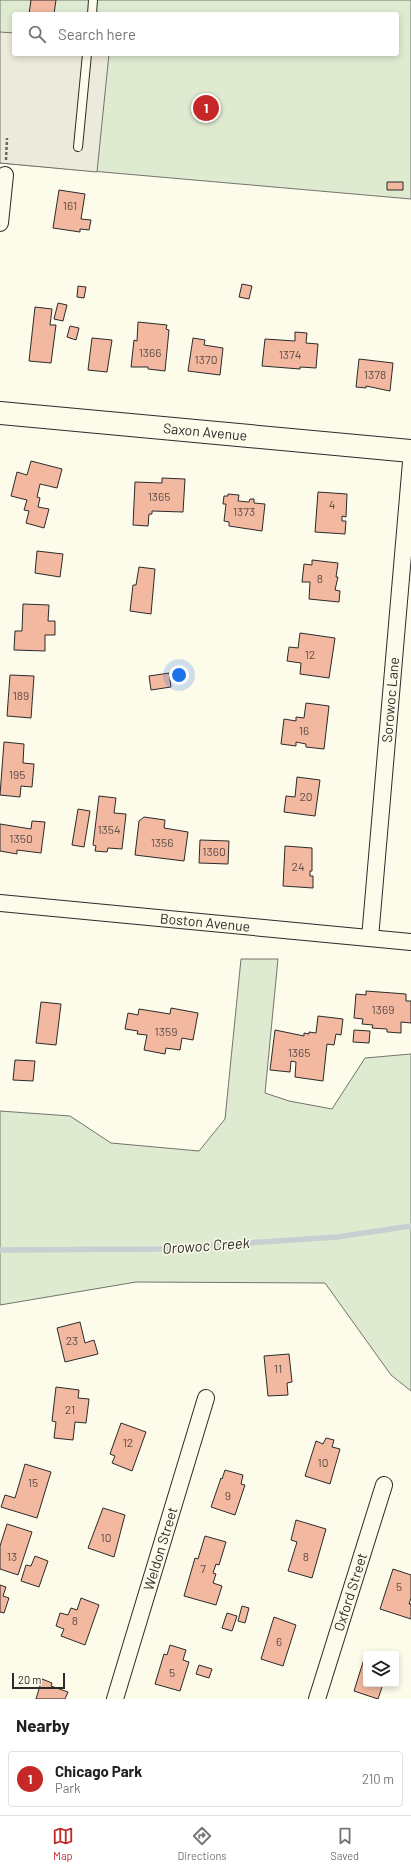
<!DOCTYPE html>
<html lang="en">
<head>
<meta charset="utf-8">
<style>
  :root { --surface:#fff; --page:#f2f2f2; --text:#202124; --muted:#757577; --line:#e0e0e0; --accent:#c62828 }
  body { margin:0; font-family:Barlow,sans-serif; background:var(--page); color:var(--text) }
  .controls { position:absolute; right:12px; bottom:12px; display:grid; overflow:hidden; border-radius:4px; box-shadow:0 2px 6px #0003 }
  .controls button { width:36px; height:36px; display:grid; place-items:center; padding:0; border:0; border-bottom:1px solid var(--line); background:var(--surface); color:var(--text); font:20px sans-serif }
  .scale { position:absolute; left:12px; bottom:10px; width:53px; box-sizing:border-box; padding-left:4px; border:2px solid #2b2b2b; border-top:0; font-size:11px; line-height:14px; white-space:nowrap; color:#2b2b2b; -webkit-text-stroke:3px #fdfbea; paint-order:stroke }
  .you { position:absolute; left:179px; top:675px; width:14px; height:14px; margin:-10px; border:3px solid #fff; border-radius:50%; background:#1a73e8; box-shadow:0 0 0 6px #1a73e833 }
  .badge { display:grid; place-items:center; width:26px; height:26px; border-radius:50%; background:var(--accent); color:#fff; font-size:13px; font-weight:700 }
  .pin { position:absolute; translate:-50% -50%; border:2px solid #fff; box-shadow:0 1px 4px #0006 }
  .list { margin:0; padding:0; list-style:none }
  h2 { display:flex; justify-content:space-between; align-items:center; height:52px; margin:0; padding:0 16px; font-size:17px }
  h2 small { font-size:13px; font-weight:400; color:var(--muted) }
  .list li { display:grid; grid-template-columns:26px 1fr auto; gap:12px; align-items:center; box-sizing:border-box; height:56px; margin:0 8px 8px; padding:0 8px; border:1px solid var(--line); border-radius:4px }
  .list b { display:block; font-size:15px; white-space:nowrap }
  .list p { margin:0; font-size:13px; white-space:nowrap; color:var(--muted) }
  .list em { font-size:13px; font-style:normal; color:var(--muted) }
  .icon { flex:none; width:22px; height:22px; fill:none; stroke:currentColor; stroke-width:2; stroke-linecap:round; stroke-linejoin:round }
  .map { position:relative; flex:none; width:411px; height:1699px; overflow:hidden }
  .search { position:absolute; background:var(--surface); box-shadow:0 2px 6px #0003; left:12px; right:12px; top:12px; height:44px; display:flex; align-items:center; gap:10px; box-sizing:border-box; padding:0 14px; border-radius:4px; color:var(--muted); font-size:15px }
  .sheet { height:116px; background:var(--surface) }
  nav { display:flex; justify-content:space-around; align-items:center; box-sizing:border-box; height:56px; border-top:1px solid var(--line); background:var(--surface); font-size:11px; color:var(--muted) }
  nav a { display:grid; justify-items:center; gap:2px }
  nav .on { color:var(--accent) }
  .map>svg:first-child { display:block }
  .green { fill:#deebd1; stroke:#74746e; fill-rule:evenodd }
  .parking { fill:#eceadb; stroke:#74746e }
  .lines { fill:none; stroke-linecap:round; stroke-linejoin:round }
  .stream { stroke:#c7d0d0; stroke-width:5.5 }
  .building { fill:#f2b8a0; stroke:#2b2b2b }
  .lane-casing { stroke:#2b2b2b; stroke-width:10 }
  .street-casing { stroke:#2b2b2b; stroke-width:18 }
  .secondary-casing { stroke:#2b2b2b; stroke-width:24 }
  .path { stroke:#6a6964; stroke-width:2.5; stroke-dasharray:3 2; stroke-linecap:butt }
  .lane { stroke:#fdfbea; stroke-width:8 }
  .street { stroke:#fdfbea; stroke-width:16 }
  .secondary { stroke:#fdfbea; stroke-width:22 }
  .labels { text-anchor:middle; stroke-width:3; stroke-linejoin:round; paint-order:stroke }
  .number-label { font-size:12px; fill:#5d4e48 }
  .street-label { font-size:14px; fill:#2b2b2b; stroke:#fdfbea }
  .water-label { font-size:15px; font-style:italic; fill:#2b2b2b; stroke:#fdfbea }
</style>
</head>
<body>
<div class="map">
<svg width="411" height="1699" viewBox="0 0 411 1699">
  <rect width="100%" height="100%" fill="#fdfbea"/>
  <path class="green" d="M0 0H411V199L0 163ZM14 14H397V54H14Z
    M241 959H278L265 1093 289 1101 332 1109 365 1058 411 1054V1391L391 1375 325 1283 136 1282 0 1305V1111L70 1116 111 1143 199 1151 225 1119Z"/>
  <path class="parking" d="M0 32 14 33V54H109L97 172 0 163Z"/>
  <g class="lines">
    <path class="stream" d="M0 1250 158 1249 337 1237 411 1226"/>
  </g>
  <path class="building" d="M31 0H56L54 14H29Z
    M387 182H403V190H387Z
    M59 190 85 194 81 219 91 220 89 230 80 229V232L53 228Z
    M242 284 252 286 249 299 239 297Z
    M78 286 86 287 84 298 77 297Z
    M58 303 67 305 63 321 54 319Z
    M35 307 52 309 50 325H56L51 363 29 361Z
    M138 322 167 325 166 329 169 330 165 371 148 369V367H131L134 340 137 341Z
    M70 326 79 328 76 340 67 337Z
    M295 332 307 333 306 343 318 344 316 368 300 367V369L262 366 265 339 295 341Z
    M92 338 112 340 107 372 88 370Z
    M193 338 205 340 204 345 223 348 220 375 188 371Z
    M359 359 393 363 390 391 366 386V388L356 387Z
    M31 461 62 469 57 488 40 484 37 497 40 498 38 507 49 509 44 528 26 523 29 511 24 510 27 500 11 496 17 472 27 475Z
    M162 478 185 479 183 512 152 511V514H149L148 526 133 525 135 482 162 483Z
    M318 492 347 494 346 517 342 516V521H346L345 534 315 532Z
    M228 494 239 495 238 501 249 502 250 499H254V503L265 504 262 531 229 526V522L224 521 226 504H223L224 496H228Z
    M37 551 63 554 60 577 35 573Z
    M312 560 338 563 336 577H338L335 590 340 591 339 602 309 599 310 582H302L304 564 312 565Z
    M139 567 155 569 151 614 130 611 133 585H136Z
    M23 604 49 605 48 621H55V635H45V651L14 650 15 631H22Z
    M300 633 335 638 329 678 300 674 301 663 287 661 289 647 298 648Z
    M169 673 171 687 151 690 149 676Z
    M10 675 34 676 31 718 7 716Z
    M306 703 329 706 324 749 306 747V744L296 742V746L281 744 284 719 296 721V717L304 718Z
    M4 742 24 744 23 763 34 764 32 787 21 786 20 797 0 795Z
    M297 777 320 780 315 816 284 812 286 796 295 797Z
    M99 796 116 798 114 813 126 814 122 849 108 848 107 852 95 851 96 846 93 845Z
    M78 809 90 811 84 847 72 845Z
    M144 817 165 820 164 828 188 832 184 861 135 855 139 821Z
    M32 821 45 822 41 853 17 850V854L0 851V824L31 829Z
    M200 840 229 841 228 864 199 863Z
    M285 846 312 848V871H310V876H313V888L283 886Z
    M366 991 406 994V1001H411V1023L401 1022V1033L387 1032V1029L372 1028 373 1025 362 1024 363 1019 354 1018 356 994 366 995Z
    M41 1002 61 1004 56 1045 36 1043Z
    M171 1008 198 1013 193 1040 182 1038 180 1050 166 1048 165 1054 144 1050 147 1035 137 1034 138 1031 125 1029 128 1013 138 1015 139 1009 170 1014Z
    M318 1016 343 1019 341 1035 336 1034 334 1045 327 1044 323 1081 295 1077 296 1062 291 1061 290 1072 270 1070 275 1030 304 1036V1033L309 1034V1032L316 1033Z
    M354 1030 370 1031 369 1043 353 1042Z
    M15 1060 35 1061 33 1081 13 1080Z
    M80 1322 85 1343 94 1340 98 1354 65 1362 57 1328Z
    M289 1354 292 1382 287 1383 288 1395 268 1396 264 1356Z
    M56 1387 79 1390 78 1398 89 1399 86 1423 75 1422 73 1440 54 1438 56 1422 52 1421Z
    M121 1423 146 1432 132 1471 112 1463 115 1456 110 1454Z
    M326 1438 334 1440 332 1447 340 1449 330 1484 305 1476 316 1441 323 1444Z
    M25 1464 51 1472 37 1518 1 1507 5 1495 15 1498Z
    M225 1470 243 1475 241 1484 245 1485 235 1515 211 1507 221 1478 222 1479Z
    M103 1508 125 1515 114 1557 88 1548Z
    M296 1520 326 1529 312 1578 288 1571 297 1542 291 1540Z
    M7 1524 32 1532 18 1575 0 1569V1546Z
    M205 1536 226 1542 219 1565 216 1564 213 1573 216 1574 213 1583 222 1586 216 1605 184 1596 195 1558 198 1559Z
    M35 1556 48 1561 39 1587 21 1581 26 1565 31 1566Z
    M393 1569 411 1575V1598L409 1604H411V1619L380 1609Z
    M0 1585 6 1587 3 1596 9 1598 4 1613 0 1612Z
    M81 1598 99 1605 85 1645 61 1636 64 1629 56 1626 60 1613 68 1615 71 1608 77 1610Z
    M242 1606 249 1608 245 1623 238 1621Z
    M227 1613 237 1616 232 1631 222 1628Z
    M274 1617 296 1625 283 1666 261 1659Z
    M170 1645 186 1650 183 1660 189 1662 180 1691 155 1684 164 1654 167 1655Z
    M365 1656 366 1684H383L378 1699 354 1691Z
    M199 1665 212 1669 209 1678 196 1674Z
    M42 1679 52 1683 51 1686 68 1692 65 1699H36Z"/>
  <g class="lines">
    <g class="lane-casing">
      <path id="lane" d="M92 14 93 0
        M78 147 87 54"/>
    </g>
    <g class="street-casing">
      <g id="street">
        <path d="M0 223 5 175"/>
        <path id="s1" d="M0 903 411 942"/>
        <path id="s2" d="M370 938 411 462"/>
        <path id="s3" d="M115 1699 206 1398"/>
        <path id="s4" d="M317 1699 384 1485"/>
      </g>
    </g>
    <g class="secondary-casing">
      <g id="secondary">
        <path id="s5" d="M0 413 411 451"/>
      </g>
    </g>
    <path class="path" d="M6 160 7 138"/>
    <use href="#lane" class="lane"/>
    <use href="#street" class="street"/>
    <use href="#secondary" class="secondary"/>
  </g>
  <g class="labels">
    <g class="number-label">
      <text x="70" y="210">161</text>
      <text x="150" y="357">1366</text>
      <text x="290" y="359">1374</text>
      <text x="206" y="364">1370</text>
      <text x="375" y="379">1378</text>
      <text x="159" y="501">1365</text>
      <text x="332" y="509">4</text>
      <text x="244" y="516">1373</text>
      <text x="320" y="583">8</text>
      <text x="310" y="659">12</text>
      <text x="21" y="700">189</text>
      <text x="304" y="735">16</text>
      <text x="17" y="779">195</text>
      <text x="306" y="801">20</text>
      <text x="109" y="834">1354</text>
      <text x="21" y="843">1350</text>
      <text x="162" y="847">1356</text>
      <text x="214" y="856">1360</text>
      <text x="298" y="871">24</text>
      <text x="383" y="1014">1369</text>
      <text x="166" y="1036">1359</text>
      <text x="299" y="1057">1365</text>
      <text x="72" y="1345">23</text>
      <text x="278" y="1373">11</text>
      <text x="70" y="1414">21</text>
      <text x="128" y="1447">12</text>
      <text x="323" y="1467">10</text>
      <text x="33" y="1487">15</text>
      <text x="228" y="1500">9</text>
      <text x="106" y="1542">10</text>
      <text x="12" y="1561">13</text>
      <text x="306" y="1561">8</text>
      <text x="203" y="1573">7</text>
      <text x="399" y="1591">5</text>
      <text x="75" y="1625">8</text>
      <text x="279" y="1646">6</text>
      <text x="172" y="1677">5</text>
    </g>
    <g class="street-label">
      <text dy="5" stroke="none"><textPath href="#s5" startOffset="206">Saxon Avenue</textPath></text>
      <text dy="5" stroke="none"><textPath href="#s2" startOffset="239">Sorowoc Lane</textPath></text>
      <text dy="5" stroke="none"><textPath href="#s1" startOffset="206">Boston Avenue</textPath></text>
      <text dy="5" stroke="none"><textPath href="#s3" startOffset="157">Weldon Street</textPath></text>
      <text dy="5" stroke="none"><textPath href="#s4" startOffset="112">Oxford Street</textPath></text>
    </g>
    <g class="water-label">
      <text transform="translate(206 1246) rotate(-4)" y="5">Orowoc Creek</text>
    </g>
  </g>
</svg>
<div class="controls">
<button><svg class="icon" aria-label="layers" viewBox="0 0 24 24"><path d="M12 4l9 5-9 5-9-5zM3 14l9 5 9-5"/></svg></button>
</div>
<div class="scale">20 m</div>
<div class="you"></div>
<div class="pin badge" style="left:206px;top:108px">1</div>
<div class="search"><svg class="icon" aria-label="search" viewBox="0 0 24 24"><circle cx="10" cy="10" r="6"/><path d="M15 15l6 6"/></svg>Search here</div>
</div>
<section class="sheet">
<h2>Nearby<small></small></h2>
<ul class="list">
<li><span class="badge">1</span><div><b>Chicago Park</b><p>Park</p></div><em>210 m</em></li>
</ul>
</section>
<nav>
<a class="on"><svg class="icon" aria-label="map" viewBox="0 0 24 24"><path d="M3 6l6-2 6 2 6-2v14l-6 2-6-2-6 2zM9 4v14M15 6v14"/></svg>Map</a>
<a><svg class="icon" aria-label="directions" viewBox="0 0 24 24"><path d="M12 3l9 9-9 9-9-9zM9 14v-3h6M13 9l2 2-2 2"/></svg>Directions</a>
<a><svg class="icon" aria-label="saved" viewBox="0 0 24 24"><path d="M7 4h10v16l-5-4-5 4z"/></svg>Saved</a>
</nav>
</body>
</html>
